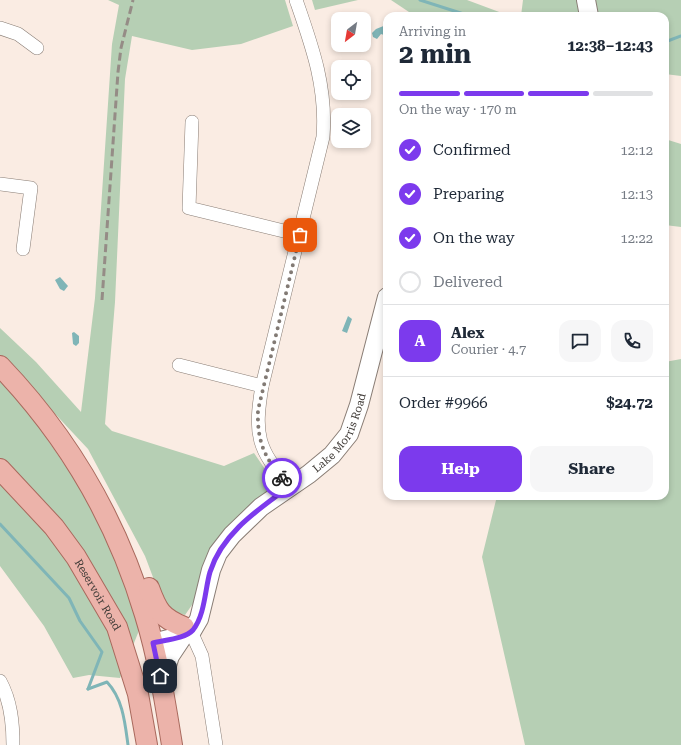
<!DOCTYPE html>
<meta charset="utf-8">
<style>
:root{--surface:#fff;--page:#f6f6f7;--text:#1f2937;--muted:#747a83;--line:#e0e1e3;--accent:#7c3aed}
body{margin:0;font-family:"Roboto Serif",serif;background:var(--page);color:var(--text);height:100vh;display:flex;flex-direction:column;font-size:15px;white-space:nowrap}
*{box-sizing:border-box;margin:0}
p{font-size:13px;color:var(--muted)}
.icon{flex:none;width:22px;height:22px;fill:none;stroke:currentColor;stroke-width:2;stroke-linecap:round;stroke-linejoin:round}
.map{position:relative;flex:1;overflow:hidden}
.panel{position:absolute;left:383px;top:12px;width:286px;height:488px;display:flex;flex-direction:column;background:var(--surface);border-radius:12px;box-shadow:0 2px 6px #0003}
.panel>*{flex:none}
.needle{width:26px;rotate:211deg}
.fabs{position:absolute;left:331px;top:12px;display:grid;gap:8px}
.fabs a{display:grid;place-items:center;width:40px;height:40px;border-radius:8px;background:var(--surface);box-shadow:0 2px 6px #0003;font-size:20px}
.pin{position:absolute;display:grid;place-items:center;width:34px;height:34px;color:#fff;margin:-17px;border-radius:8px;box-shadow:0 2px 6px #0006}
.courier{position:absolute;display:grid;place-items:center;width:40px;height:40px;margin:-20px;border:3px solid #7c3aed;border-radius:50%;background:#fff;color:#222;box-shadow:0 1px 5px #0007}
.headline em{font-style:normal;font-weight:700}
.headline div{display:flex;flex-direction:column-reverse}
.headline{display:flex;align-items:center;justify-content:space-between;height:68px;padding:0 16px}
h1{font-size:26px;font-weight:700;line-height:30px}
.bar{display:grid;grid-template-columns:repeat(4,1fr);gap:6px 4px;align-content:center;height:48px;padding:0 16px}
.bar i{height:5px;border-radius:3px;background:var(--line)}
.bar .on{background:var(--accent)}
.bar p{grid-column:span 4}
.line{display:flex;align-items:center;gap:10px;padding:0 16px;border-top:1px solid var(--line)}
.line div{flex:1}
.round{display:grid;place-items:center;flex:none;width:42px;height:42px;border-radius:12px;background:var(--page)}
ol{padding:0 16px;list-style:none}
li{display:flex;align-items:center;gap:12px;height:44px}
li p{margin-inline-start:auto}
li .icon{padding:4px;border-radius:50%;background:var(--accent);color:#fff;stroke-width:4}
li:last-child{color:var(--muted)}
li i{width:22px;height:22px;border:2px solid var(--line);border-radius:50%}
.action{display:flex;gap:8px;margin-top:auto;padding:8px 16px}
.action a{flex:1;height:46px;border-radius:12px;background:var(--accent);color:#fff;font-size:16px;font-weight:700;line-height:46px;text-align:center}
.action a+a{background:var(--page);color:var(--text)}
.map>svg:first-child{display:block}
.green{fill:#b6cfb4}
.water{fill:#7fb5b7}
.lines{fill:none;stroke-linecap:round;stroke-linejoin:round}
.stream{stroke:#7fb5b7;stroke-width:3}
.street-casing{stroke:#897d75;stroke-width:14}
.secondary-casing{stroke:#897d75;stroke-width:20}
.primary-casing{stroke:#a8695d;stroke-width:22}
.street{stroke:#fff;stroke-width:13}
.secondary{stroke:#fff;stroke-width:18}
.primary{stroke:#ecb3aa;stroke-width:20}
.rail{stroke:#958c86;stroke-width:3;stroke-dasharray:8 4;stroke-linecap:butt}
.done{stroke:#827a74;stroke-width:4;stroke-dasharray:0 7.2}
.route{stroke:#7c3aed;stroke-width:5}
.labels{text-anchor:middle;stroke-width:4;stroke-linejoin:round;paint-order:stroke}
.street-label{font-size:11px;fill:#413c38;stroke:#faece3}
</style>
<div class="map">
<svg width="681" height="745" viewBox="0 0 681 745">
<rect width="100%" height="100%" fill="#faece3"/>
<g class="green">
<path d="M 108,0 L 285,0 L 293,26 L 241,44 L 192,50 L 132,36 L 125,79 L 115,302 L 105,424 L 112,431 L 224,466 L 254,453 L 269,475 L 267,497 L 185,615 L 165,609 L 145,556 L 88,449 L 0,355 L 0,328 L 36,362 L 81,412 L 95,298 L 112,44 L 119,5 Z"/>
<path d="M 312,0 L 358,0 L 315,10 Z"/>
<path d="M 391,0 L 467,0 L 510,16 L 415,16 Z"/>
<path d="M 523,0 L 681,0 L 681,76 L 665,74 L 665,16 L 521,16 Z"/>
<path d="M 665,139 L 681,144 L 681,227 L 665,225 Z"/>
<path d="M 681,359 L 681,745 L 525,745 L 482,557 L 497,496 L 665,496 L 665,362 Z"/>
<path d="M 0,379 L 16,394 L 100,516 L 140,628 L 120,678 L 89,675 L 73,678 L 44,626 L 0,566 Z"/>
</g>
<g class="water">
<path d="M 386,25 L 387,36 L 381,34 L 377,39 L 373,37 L 372,33 L 376,29 Z"/>
<path d="M 60,277 L 68,286 L 64,291 L 60,289 L 55,280 Z"/>
<path d="M 348,316 L 352,319 L 347,333 L 342,331 Z"/>
<path d="M 74,332 L 79,336 L 79,343 L 76,346 L 73,344 L 72,333 Z"/>
</g>
<g class="lines">
<g class="stream">
<path d="M 420,0 L 470,16"/>
<path d="M 665,42 L 681,36"/>
<path d="M 0,524 L 69,598 L 80,621 L 102,652 L 88,689"/>
<path d="M 88,689 L 107,682 C 123,699 125,723 128,745"/>
</g>
<g class="street-casing">
<g id="street">
<path d="M 0,28 L 18,34 L 37,48"/>
<path d="M 192,122 L 189,208 L 300,235"/>
<path d="M 0,184 L 31,188 L 23,249"/>
<path d="M 179,365 L 262,386"/>
<path d="M 290,486 C 257,449 254,435 262,386 L 323,137 C 327,87 312,46 296,0"/>
<path d="M 188,625 L 202,656 L 216,745"/>
<path d="M 0,681 C 11,701 13,723 13,745"/>
</g>
</g>
<g class="secondary-casing">
<g id="secondary">
<path d="M 586,0 L 589,16"/>
<path id="s1" d="M 153,643 L 184,635 L 192,631 L 199,619 L 211,570 L 218,553 L 232,535 L 261,507 L 309,474 L 332,455 L 349,434 L 359,405 L 387,297"/>
<path d="M 162,681 L 170,656 L 184,635"/>
</g>
</g>
<g class="primary-casing">
<g id="primary">
<path d="M 0,366 C 67,436 117,521 145,615 C 158,657 165,701 172,745"/>
<path id="s2" d="M 0,469 L 54,527 L 76,557 L 117,627 L 138,694 L 147,745"/>
<path d="M 149,588 C 157,610 161,618 184,627"/>
</g>
</g>
<use href="#street" class="street"/>
<use href="#secondary" class="secondary"/>
<use href="#primary" class="primary"/>
<path class="rail" d="M 102,300 L 118,72 L 121,48 L 133,0"/>
</g>
<g class="lines">
<path class="done" d="M 282,478 C 263,456 257,439 258,410 L 300,235"/>
<path class="route" d="M 160,676 L 153,643 C 164,640 185,639 193,630 C 205,615 205,589 210,572 C 222,533 259,509 290,486 L 282,478"/>
</g>
<g class="labels">
<g class="street-label">
<text dy="4" stroke="none"><textPath href="#s1" startOffset="298">Lake Morris Road</textPath></text>
<text dy="4" stroke="none"><textPath href="#s2" startOffset="160">Reservoir Road</textPath></text>
</g>
</g>
</svg>
<div class="fabs">
<a><svg class="needle" viewBox="-14 -14 28 28"><path d="M0-13l5 13h-10z" fill="#e53935"/><path d="M0 13l5-13h-10z" fill="#747a83"/></svg></a>
<a><svg class="icon" aria-label="locate" viewBox="0 0 24 24"><circle cx="12" cy="12" r="6"/><path d="M12 2v4M12 18v4M2 12h4M18 12h4"/></svg></a>
<a><svg class="icon" aria-label="layers" viewBox="0 0 24 24"><path d="M12 4l9 5-9 5-9-5zM3 14l9 5 9-5"/></svg></a>
</div>
<div class="pin" style="left:300px;top:235px;background:#ea580c"><svg class="icon" aria-label="bag" viewBox="0 0 24 24"><path d="M5 8h14l-1 12H6zM9 8a3 3 0 0 1 6 0"/></svg></div>
<div class="pin" style="left:160px;top:676px;background:#1f2937"><svg class="icon" aria-label="home" viewBox="0 0 24 24"><path d="M3 11l9-7 9 7M6 9v11h12V9"/></svg></div>
<div class="courier" style="left:282px;top:478px"><svg class="icon" aria-label="bike" viewBox="0 0 24 24"><circle cx="6" cy="16" r="4"/><circle cx="18" cy="16" r="4"/><path d="M6 16l4-8h5l3 8M10 8l3 8H6M13 5h3"/></svg></div>
<section class="panel">
<div class="headline"><div><h1>2 min</h1><p>Arriving in</p></div><em>12:38–12:43</em></div>
<div class="bar"><i class="on"></i><i class="on"></i><i class="on"></i><i></i><p>On the way · 170 m</p></div>
<ol>
<li><svg class="icon" aria-label="check" viewBox="0 0 24 24"><path d="M5 12l5 5 9-10"/></svg>Confirmed<p>12:12</p></li>
<li><svg class="icon" aria-label="check" viewBox="0 0 24 24"><path d="M5 12l5 5 9-10"/></svg>Preparing<p>12:13</p></li>
<li><svg class="icon" aria-label="check" viewBox="0 0 24 24"><path d="M5 12l5 5 9-10"/></svg>On the way<p>12:22</p></li>
<li><i></i>Delivered</li>
</ol>
<div class="line" style="height:72px"><b class="round" style="background:var(--accent);color:#fff">A</b><div><b>Alex</b><p>Courier · 4.7</p></div><a class="round"><svg class="icon" aria-label="chat" viewBox="0 0 24 24"><path d="M4 5h16v11H9l-5 4z"/></svg></a><a class="round"><svg class="icon" aria-label="phone" viewBox="0 0 24 24"><path d="M5 4h4l2 5-3 2q2 4 5 5l2-3 5 2v4C11 20 4 13 5 4z"/></svg></a></div>
<div class="line" style="height:52px"><div>Order #9966</div><b>$24.72</b></div>
<div class="action"><a>Help</a><a>Share</a></div>
</section>
</div>
